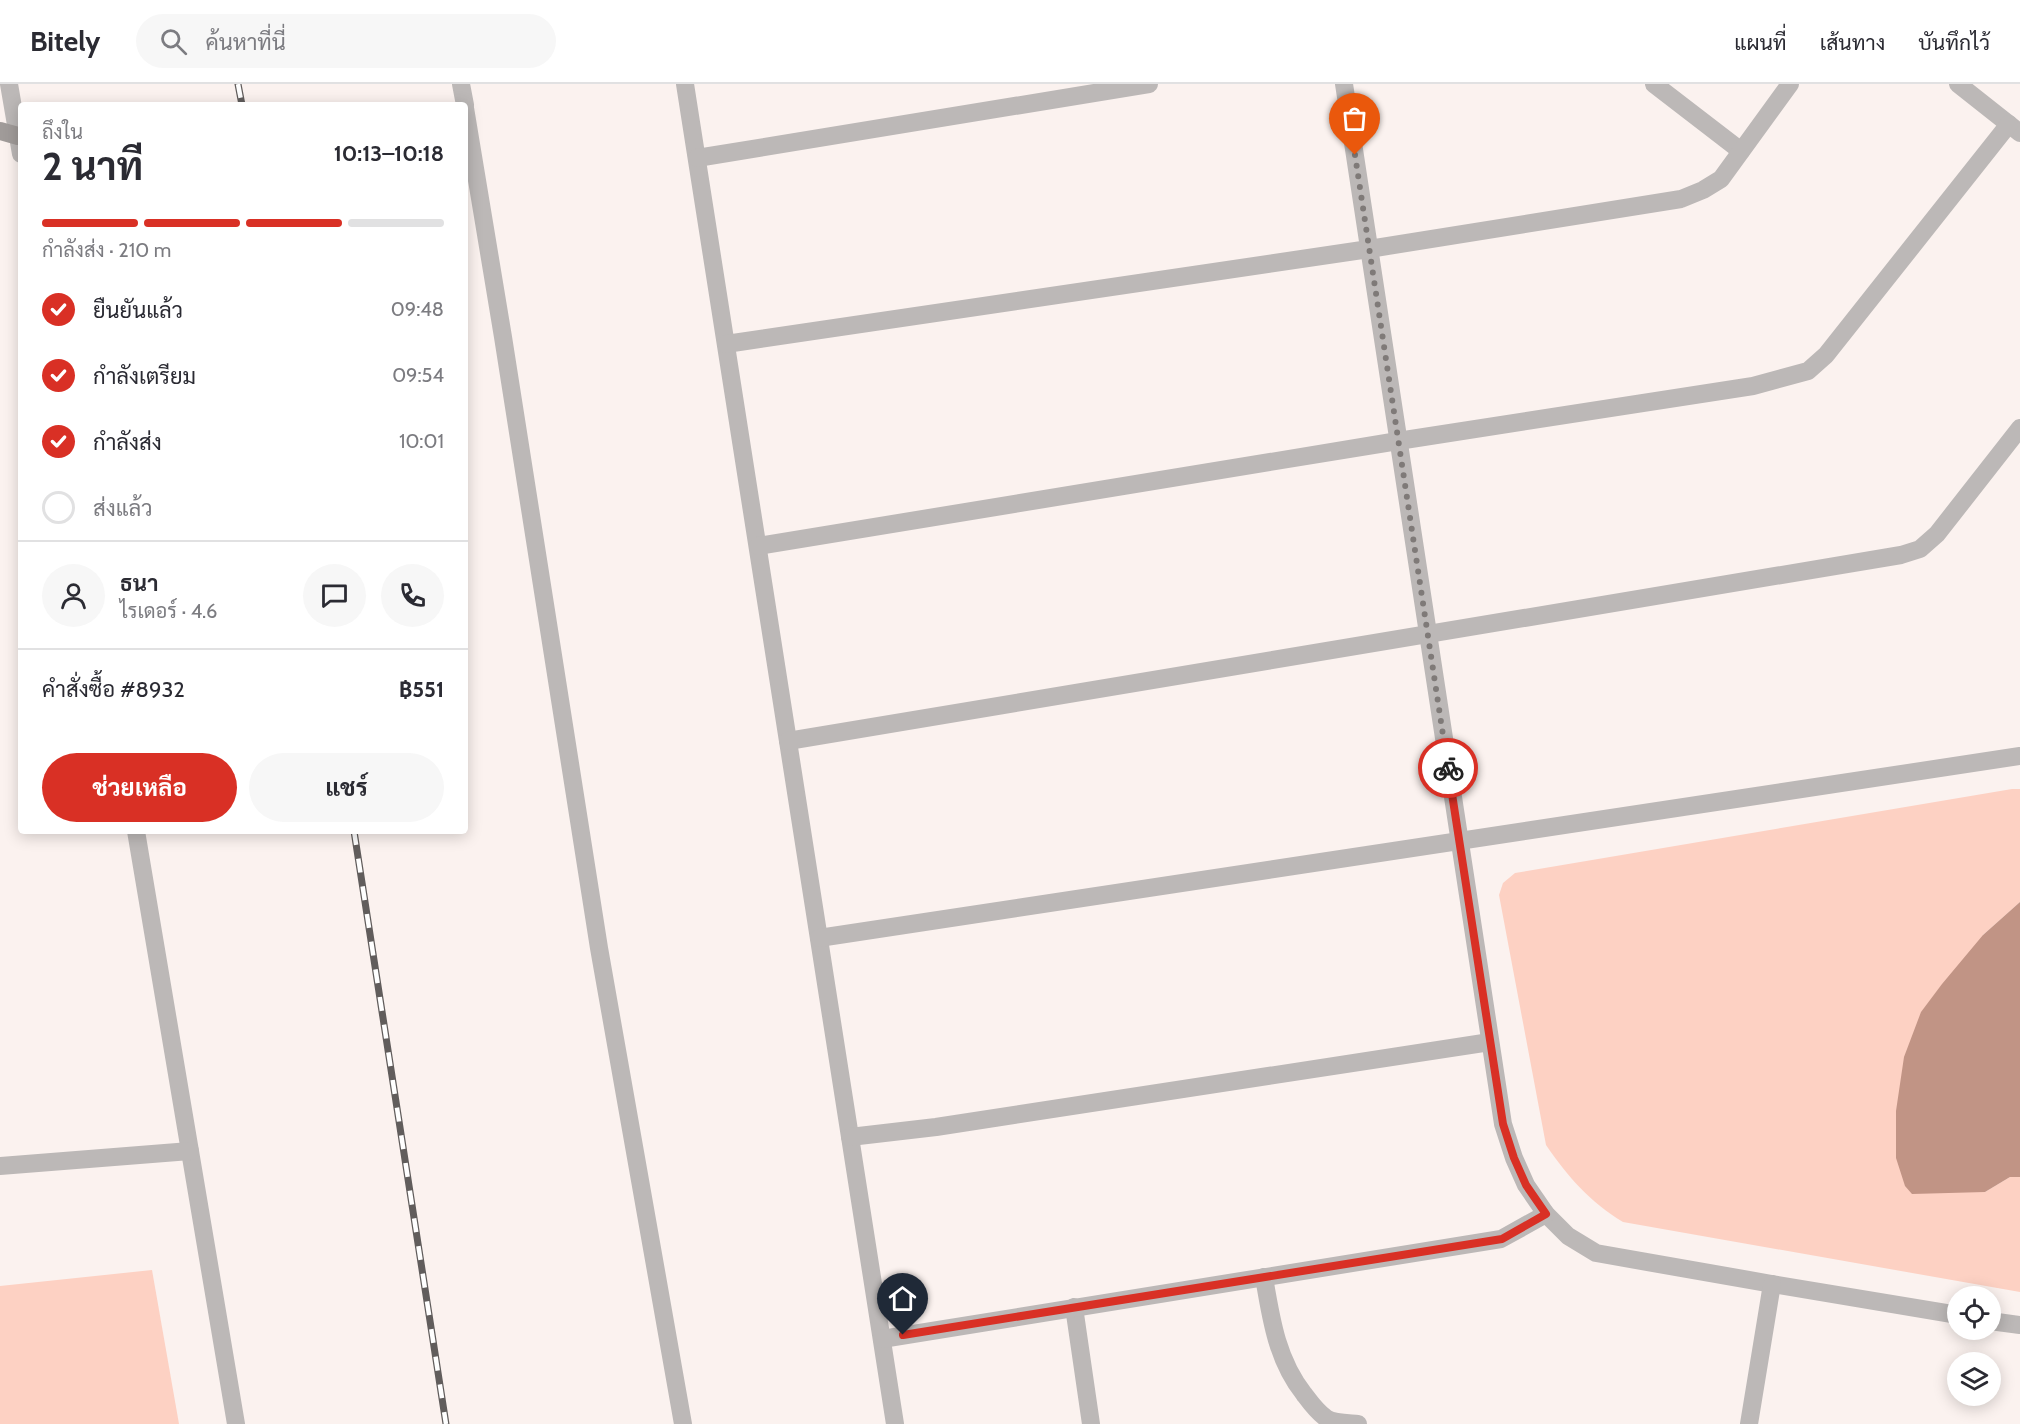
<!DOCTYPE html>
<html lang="th">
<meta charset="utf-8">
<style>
:root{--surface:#fff;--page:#f7f7f7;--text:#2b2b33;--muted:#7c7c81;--line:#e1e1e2;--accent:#d93025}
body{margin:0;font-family:Cabin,Sarabun,sans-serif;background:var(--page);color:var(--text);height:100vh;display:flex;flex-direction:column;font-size:22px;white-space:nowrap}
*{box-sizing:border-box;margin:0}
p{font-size:20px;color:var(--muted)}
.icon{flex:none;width:33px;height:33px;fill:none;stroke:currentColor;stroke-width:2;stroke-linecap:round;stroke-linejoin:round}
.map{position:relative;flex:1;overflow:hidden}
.drawer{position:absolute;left:18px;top:18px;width:450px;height:732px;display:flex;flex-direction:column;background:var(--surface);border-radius:6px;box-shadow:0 3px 15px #0003}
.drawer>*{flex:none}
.tools{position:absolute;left:1947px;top:1202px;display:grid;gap:12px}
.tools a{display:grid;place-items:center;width:54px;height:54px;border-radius:50%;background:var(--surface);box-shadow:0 3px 15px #0003;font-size:30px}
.pin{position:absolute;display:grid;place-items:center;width:51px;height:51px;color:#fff;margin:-62px -26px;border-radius:50% 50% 50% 0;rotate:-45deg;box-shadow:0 0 6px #0007}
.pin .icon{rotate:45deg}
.courier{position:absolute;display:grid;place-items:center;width:60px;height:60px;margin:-30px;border:4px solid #d93025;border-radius:50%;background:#fff;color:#222;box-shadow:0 2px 8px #0007}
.overview em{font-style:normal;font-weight:700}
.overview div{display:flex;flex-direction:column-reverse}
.overview{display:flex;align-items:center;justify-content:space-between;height:102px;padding:0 24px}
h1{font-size:39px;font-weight:700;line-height:45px}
.bar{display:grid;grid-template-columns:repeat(4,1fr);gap:9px 6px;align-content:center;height:72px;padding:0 24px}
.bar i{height:8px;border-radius:4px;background:var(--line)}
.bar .active{background:var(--accent)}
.bar p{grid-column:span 4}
.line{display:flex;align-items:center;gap:15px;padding:0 24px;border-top:2px solid var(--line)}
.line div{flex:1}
.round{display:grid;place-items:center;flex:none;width:63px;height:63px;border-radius:32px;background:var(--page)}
ol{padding:0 24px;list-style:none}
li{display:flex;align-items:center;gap:18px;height:66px}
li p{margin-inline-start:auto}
li .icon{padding:6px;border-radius:50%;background:var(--accent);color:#fff;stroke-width:4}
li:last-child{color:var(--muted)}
li i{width:33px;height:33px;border:3px solid var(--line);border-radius:50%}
.button{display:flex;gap:12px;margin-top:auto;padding:12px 24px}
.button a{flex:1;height:69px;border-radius:36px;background:var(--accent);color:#fff;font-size:24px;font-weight:700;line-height:69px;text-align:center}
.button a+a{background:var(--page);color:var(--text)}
header{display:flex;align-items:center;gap:36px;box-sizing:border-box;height:84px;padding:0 30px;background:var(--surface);border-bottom:2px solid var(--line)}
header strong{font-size:28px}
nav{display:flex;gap:33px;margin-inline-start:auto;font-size:21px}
.search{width:420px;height:54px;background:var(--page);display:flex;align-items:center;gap:15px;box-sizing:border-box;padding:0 21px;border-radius:33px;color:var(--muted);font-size:22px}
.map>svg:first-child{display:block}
.green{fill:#fdd1c3}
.water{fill:#c19485}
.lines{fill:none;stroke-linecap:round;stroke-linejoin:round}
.street{stroke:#bcb8b7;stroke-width:18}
.secondary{stroke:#a09b99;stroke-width:18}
.rail-casing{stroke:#615d5c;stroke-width:7}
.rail{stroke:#fff;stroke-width:4.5;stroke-dasharray:14;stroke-linecap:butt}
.done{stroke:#7f7a78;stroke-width:6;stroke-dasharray:0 10.8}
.route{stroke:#d93025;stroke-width:8}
</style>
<header>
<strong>Bitely</strong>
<div class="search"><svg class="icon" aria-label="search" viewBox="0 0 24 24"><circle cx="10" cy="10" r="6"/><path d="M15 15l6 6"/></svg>ค้นหาที่นี่</div>
<nav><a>แผนที่</a><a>เส้นทาง</a><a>บันทึกไว้</a></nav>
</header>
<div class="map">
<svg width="2020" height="1340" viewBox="0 0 2020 1340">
<rect width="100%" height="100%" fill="#fbf2ef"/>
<g class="green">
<path d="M 2012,705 L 2020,705 L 2020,818 L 1983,851 L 1985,1108 L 2010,1093 L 2020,1093 L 2020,1208 L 1623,1138 C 1590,1118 1568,1093 1546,1061 L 1499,811 L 1503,799 L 1515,789 Z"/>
<path d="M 152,1186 L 179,1340 L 0,1340 L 0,1202 Z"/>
</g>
<path class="water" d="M 2020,818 L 2020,1093 L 2010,1093 L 1985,1108 L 1912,1110 L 1905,1102 L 1896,1074 L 1896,1027 L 1904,973 L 1921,928 L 1942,900 L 1983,851 Z"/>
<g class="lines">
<g class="street">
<path d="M 9,0 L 21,70"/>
<path d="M 461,0 L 465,21"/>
<path d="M 685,0 L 895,1340"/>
<path d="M 1344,0 L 1503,1040 L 1514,1074 L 1526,1101 L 1546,1130 L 1568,1152 L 1596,1169 L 1772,1200 L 1958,1231"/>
<path d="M 1654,0 L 1741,67"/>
<path d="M 1958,0 L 2020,49"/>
<path d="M 465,24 L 503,253 L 599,864 L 683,1340"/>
<path d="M 697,74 L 1149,0"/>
<path d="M 726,260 L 1369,165 L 1681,115 L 1703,106 L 1721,95 L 1790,0"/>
<path d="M 758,462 L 1398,357 L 1753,302 L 1808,287 L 1826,271 L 2009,40"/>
<path d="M 788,657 L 1901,471 L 1920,465 L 1937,450 L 2020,344"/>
<path d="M 136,747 L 236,1340"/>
<path d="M 819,854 L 2020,672"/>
<path d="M 850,1053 L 936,1043 L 1490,958"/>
<path d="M 0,1082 L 190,1067"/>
<path d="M 1264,1193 C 1271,1235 1277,1276 1304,1310 C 1310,1318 1317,1328 1326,1334 C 1333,1339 1348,1339 1358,1340"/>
<path d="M 1074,1223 L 1091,1340"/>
<path d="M 1990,1237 L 2020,1241"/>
<path d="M 882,1255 L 1501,1155 L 1546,1130"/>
<path d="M 1749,1340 L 1772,1200"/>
</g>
<path class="secondary" d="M 0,47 L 18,52"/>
<g class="rail-casing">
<g id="rail">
<path d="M 238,0 L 242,21"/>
<path d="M 354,747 L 446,1340"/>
</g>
</g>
<use href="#rail" class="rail"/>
</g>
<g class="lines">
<path class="done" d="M 1355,71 L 1448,684"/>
<path class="route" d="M 903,1251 L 1502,1155 L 1546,1130 L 1526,1101 L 1514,1074 L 1503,1040 L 1448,684"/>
</g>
</svg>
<div class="tools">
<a><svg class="icon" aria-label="locate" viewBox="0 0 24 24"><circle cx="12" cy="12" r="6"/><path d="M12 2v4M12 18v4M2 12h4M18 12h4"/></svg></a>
<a><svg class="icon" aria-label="layers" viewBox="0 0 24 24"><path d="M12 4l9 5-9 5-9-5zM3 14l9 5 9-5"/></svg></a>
</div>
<div class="pin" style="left:1355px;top:71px;background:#ea580c"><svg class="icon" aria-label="bag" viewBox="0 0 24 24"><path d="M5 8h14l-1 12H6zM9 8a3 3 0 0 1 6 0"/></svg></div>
<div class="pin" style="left:903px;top:1251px;background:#1f2937"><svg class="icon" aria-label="home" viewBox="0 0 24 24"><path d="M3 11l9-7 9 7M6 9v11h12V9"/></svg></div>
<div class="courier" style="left:1448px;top:684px"><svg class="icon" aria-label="bike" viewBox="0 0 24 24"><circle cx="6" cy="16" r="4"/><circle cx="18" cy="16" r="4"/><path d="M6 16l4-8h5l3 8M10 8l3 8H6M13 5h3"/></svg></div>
<section class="drawer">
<div class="overview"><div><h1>2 นาที</h1><p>ถึงใน</p></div><em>10:13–10:18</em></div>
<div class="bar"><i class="active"></i><i class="active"></i><i class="active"></i><i></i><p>กำลังส่ง · 210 m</p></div>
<ol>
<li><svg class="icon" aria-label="check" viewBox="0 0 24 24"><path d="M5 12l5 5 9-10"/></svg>ยืนยันแล้ว<p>09:48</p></li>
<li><svg class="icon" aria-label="check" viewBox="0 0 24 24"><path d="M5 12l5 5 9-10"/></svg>กำลังเตรียม<p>09:54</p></li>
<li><svg class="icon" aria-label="check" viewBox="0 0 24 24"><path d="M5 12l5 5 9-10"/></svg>กำลังส่ง<p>10:01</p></li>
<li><i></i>ส่งแล้ว</li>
</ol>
<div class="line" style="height:108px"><a class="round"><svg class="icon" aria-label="person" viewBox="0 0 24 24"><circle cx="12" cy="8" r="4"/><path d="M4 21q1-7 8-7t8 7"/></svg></a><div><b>ธนา</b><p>ไรเดอร์ · 4.6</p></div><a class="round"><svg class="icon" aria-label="chat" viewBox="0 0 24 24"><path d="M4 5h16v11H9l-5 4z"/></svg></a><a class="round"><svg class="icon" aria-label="phone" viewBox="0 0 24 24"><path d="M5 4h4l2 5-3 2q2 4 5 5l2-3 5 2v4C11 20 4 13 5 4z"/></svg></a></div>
<div class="line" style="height:78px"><div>คำสั่งซื้อ #8932</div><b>฿551</b></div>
<div class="button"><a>ช่วยเหลือ</a><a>แชร์</a></div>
</section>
</div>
